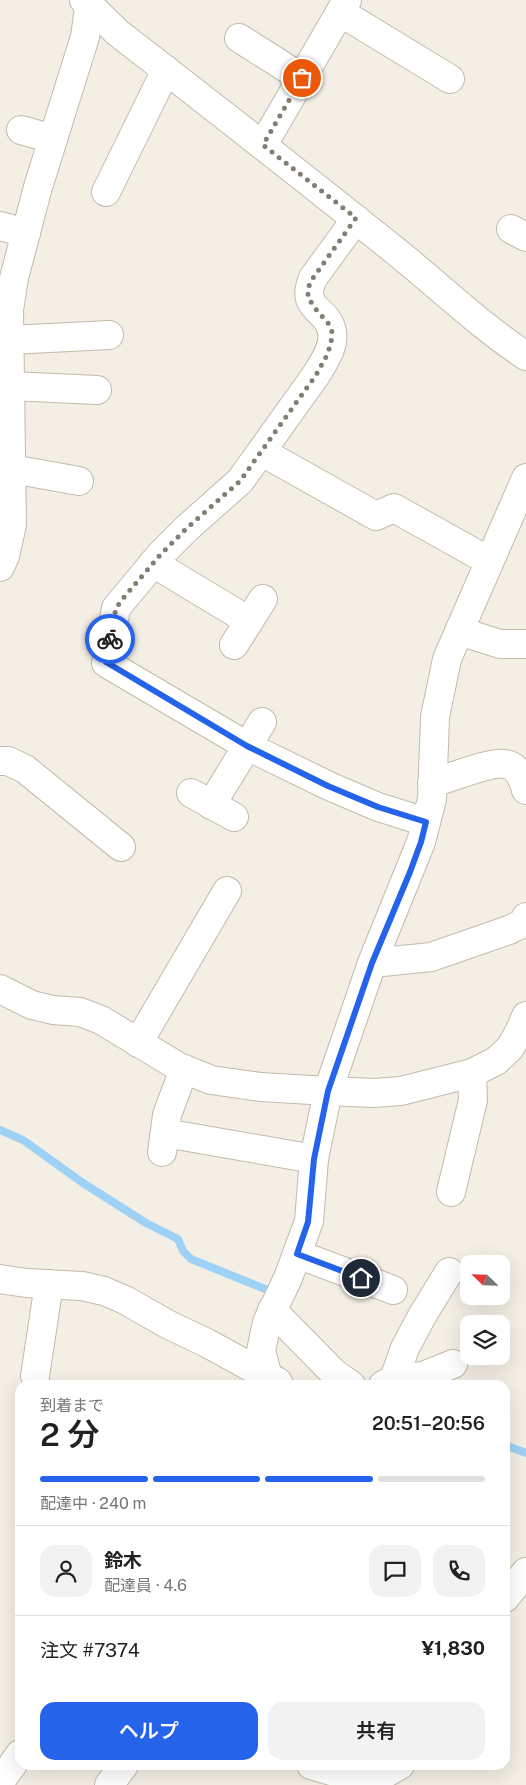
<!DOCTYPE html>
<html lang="ja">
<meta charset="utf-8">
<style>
:root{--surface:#fff;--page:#f2f2f2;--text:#222;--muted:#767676;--line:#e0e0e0;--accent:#2563eb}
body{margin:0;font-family:"Public Sans","Noto Sans JP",sans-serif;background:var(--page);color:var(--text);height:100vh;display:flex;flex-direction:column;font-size:19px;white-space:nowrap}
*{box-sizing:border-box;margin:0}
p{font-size:16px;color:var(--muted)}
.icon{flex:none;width:28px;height:28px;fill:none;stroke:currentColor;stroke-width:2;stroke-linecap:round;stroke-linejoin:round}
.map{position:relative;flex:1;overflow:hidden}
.details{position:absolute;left:15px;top:1380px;width:495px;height:390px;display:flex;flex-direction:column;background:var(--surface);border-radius:15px;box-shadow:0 5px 20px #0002}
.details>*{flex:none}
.needle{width:32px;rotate:293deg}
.controls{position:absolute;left:460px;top:1255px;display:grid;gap:10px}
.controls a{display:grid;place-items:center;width:50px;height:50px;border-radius:10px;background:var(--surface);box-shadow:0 5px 20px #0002;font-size:25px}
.pin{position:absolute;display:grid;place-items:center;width:42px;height:42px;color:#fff;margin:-21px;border:2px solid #fff;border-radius:50%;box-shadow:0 1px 5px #0007}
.courier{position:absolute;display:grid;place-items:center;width:50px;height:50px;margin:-25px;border:4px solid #2563eb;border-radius:50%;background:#fff;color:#222;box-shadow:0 1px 6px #0007}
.summary em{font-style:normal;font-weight:600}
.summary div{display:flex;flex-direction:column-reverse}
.summary{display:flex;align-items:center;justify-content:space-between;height:85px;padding:0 25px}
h1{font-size:32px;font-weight:600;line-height:38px}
.bar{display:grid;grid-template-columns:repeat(4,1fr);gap:8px 5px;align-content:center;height:60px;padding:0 25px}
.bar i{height:6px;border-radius:4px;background:var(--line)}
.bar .selected{background:var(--accent)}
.bar p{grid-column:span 4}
.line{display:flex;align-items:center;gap:12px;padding:0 25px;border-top:1px solid var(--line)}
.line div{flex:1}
.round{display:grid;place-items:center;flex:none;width:52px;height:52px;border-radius:15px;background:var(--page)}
.action{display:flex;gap:10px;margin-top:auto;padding:10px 25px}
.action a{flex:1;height:58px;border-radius:15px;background:var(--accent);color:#fff;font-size:20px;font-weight:600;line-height:58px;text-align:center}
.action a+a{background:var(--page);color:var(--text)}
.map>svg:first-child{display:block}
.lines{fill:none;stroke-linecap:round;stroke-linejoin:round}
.stream{stroke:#9dd1f5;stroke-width:8}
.street-casing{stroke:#c3baaa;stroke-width:30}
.street{stroke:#fff;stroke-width:28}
.done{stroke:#847d72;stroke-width:5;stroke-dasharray:0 9}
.route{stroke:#2563eb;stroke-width:6}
</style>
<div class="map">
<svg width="526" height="1785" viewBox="0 0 526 1785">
<rect width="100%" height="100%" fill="#f4efe5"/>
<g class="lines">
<g class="stream">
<path d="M 0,1130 L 23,1140 L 83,1183 L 146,1223 L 178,1239 L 183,1251 L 191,1259 L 270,1291"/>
<path d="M 505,1445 L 526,1453"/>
</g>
<g class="street-casing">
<g id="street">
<path d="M 84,0 L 118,33 C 210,104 302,176 393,249 C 437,284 479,325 526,356"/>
<path d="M 340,12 L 450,79"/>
<path d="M 239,38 L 302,78"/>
<path d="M 21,130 L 53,139"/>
<path d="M 263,145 L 347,0"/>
<path d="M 106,192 L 166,70"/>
<path d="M 356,219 L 313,278 C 299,311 328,307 332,332 C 335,347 323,363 316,375 L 240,481 L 187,528 L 161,554 L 116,608 L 106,663 L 247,746 L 329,786 L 378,807 L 426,822"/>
<path d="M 0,226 L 26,233"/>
<path d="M 511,229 L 526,237"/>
<path d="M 10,340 L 109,335"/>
<path d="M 11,386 L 97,390"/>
<path d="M 262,452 L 376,516 L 394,508 L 489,561"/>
<path d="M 12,469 L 79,481"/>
<path d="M 153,563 L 249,621"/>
<path d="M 0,567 L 5,556 L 12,525 L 9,310 L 14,278 L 38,187 L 85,37 L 90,0"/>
<path d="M 459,631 L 500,644 L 526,644"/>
<path d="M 234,645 L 263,599"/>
<path d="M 0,761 L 8,761 L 25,769 L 121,847"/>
<path d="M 432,783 C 448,779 491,761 505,764 C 518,766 523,779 526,790"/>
<path d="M 191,793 L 234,817"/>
<path d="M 211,805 L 262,722"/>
<path d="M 372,963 L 431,957 L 509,930 L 525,922 L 526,917"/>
<path d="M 0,989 L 32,1005 L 53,1010 L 80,1012 L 101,1020 L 179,1067 L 211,1080 L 261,1087 L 328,1091 L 374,1093 L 401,1091 L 472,1073 L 496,1061 L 510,1048 L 519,1032 L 526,1016"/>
<path d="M 138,1043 L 227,891"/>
<path d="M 165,1133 L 314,1159"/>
<path d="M 162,1152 L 167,1115 L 184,1069"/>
<path d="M 451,1192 L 473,1100 L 472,1073"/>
<path d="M 297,1254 L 393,1290"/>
<path d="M 0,1279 L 26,1283 L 82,1286 L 104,1291 L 125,1300 L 169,1325 L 207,1343 L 278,1382"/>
<path d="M 272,1310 L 334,1373 L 351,1385"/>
<path d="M 35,1376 L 49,1284"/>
<path d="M 394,1379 L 423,1376 L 453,1364"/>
<path d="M 264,1385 L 268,1377 L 261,1351 L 267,1322 L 288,1278 L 309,1221 L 314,1159 L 328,1091 L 372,963 L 421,842 L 432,799 L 435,717 L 447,659 L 526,478"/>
<path d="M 383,1385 L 394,1379 L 405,1348 L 422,1316 L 449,1272"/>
<path d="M 505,1598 L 526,1572"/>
<path d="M 311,1765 L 345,1775 L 388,1772 L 400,1765"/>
<path d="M 0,1782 L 20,1754"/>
<path d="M 109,1785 L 124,1765"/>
</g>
</g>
<use href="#street" class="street"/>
</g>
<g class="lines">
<path class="done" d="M 110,639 L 116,608 L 125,596 L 161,554 L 187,528 L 240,481 L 316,375 L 326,357 L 331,344 L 332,332 L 328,323 L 314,307 L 308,297 L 308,288 L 313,278 L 356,218 L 263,145 L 302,78"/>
<path class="route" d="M 110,639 L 106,662 L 247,746 L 328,786 L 378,807 L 426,822 L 421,842 L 410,872 L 372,963 L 328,1091 L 314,1159 L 308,1222 L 297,1254 L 361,1278"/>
</g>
</svg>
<div class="controls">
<a><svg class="needle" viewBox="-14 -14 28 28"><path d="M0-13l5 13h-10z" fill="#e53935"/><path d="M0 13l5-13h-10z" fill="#767676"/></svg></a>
<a><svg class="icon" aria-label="layers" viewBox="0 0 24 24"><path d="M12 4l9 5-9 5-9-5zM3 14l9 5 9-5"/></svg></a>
</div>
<div class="pin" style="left:302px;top:78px;background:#ea580c"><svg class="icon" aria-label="bag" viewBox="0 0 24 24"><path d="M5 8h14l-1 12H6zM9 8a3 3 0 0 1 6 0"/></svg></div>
<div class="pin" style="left:361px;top:1278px;background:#1f2937"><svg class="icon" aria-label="home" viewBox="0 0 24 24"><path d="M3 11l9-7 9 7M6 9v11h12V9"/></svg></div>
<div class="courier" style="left:110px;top:639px"><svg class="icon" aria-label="bike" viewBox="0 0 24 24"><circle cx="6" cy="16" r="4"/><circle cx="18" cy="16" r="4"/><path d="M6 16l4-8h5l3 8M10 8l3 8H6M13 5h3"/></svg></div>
<section class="details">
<div class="summary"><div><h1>2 分</h1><p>到着まで</p></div><em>20:51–20:56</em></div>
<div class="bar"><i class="selected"></i><i class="selected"></i><i class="selected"></i><i></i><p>配達中 · 240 m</p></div>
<div class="line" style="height:90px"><a class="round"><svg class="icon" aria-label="person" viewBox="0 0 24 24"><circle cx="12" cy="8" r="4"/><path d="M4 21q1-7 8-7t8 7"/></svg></a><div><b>鈴木</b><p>配達員 · 4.6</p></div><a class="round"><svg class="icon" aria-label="chat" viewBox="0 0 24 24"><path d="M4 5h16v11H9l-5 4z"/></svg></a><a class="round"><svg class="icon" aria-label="phone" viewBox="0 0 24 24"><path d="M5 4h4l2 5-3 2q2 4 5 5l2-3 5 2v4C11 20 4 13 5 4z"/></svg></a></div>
<div class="line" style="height:65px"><div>注文 #7374</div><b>¥1,830</b></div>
<div class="action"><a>ヘルプ</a><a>共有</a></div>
</section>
</div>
